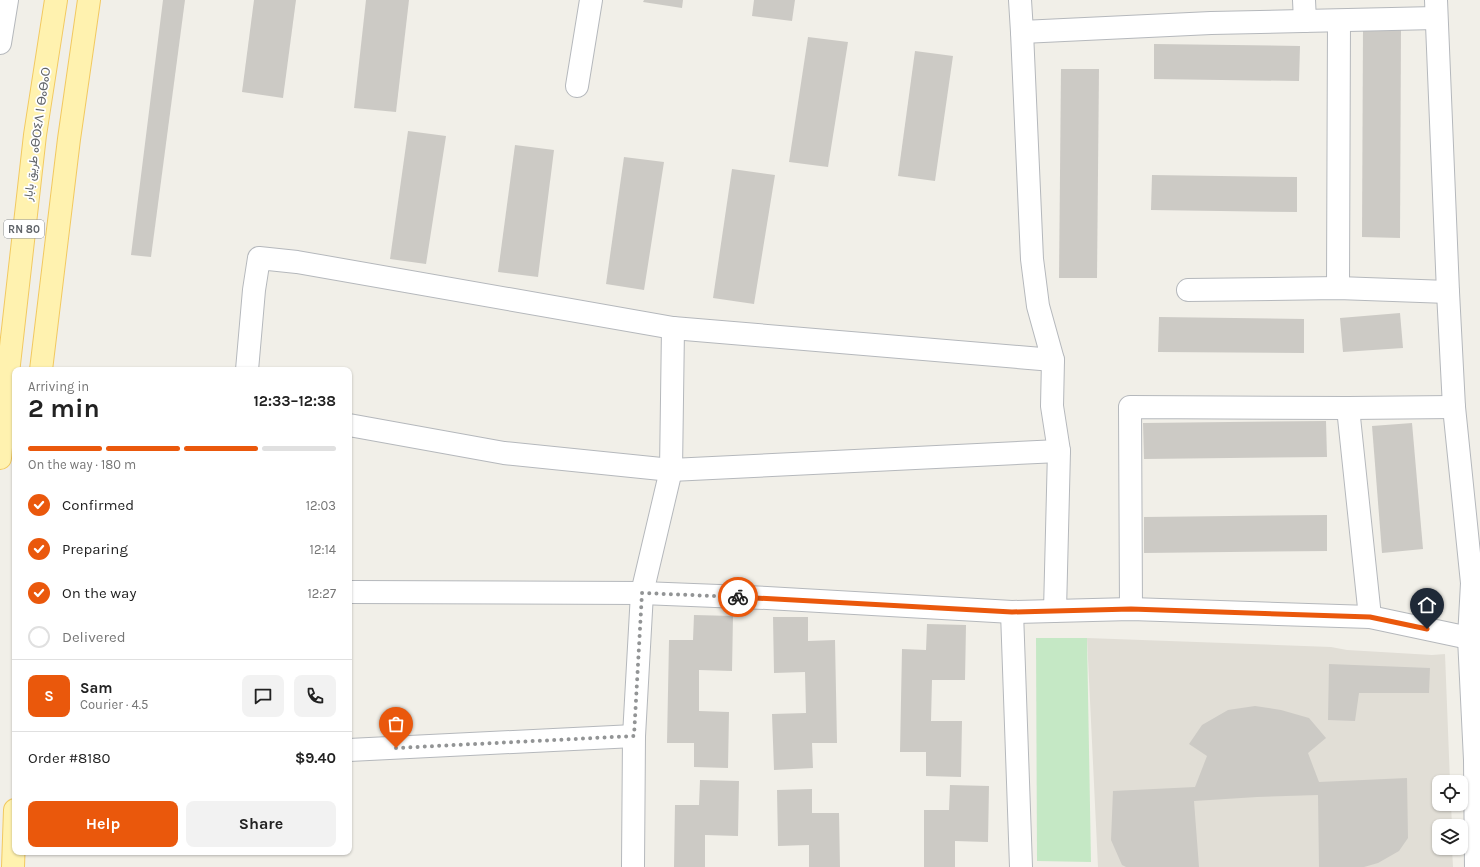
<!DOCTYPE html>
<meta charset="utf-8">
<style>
:root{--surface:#fff;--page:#f2f2f2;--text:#222;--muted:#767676;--line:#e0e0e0;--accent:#ea580c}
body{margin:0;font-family:Karla,Vazirmatn,"Noto Sans Tifinagh",sans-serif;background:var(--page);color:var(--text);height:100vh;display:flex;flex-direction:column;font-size:15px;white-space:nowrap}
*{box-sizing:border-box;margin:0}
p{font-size:13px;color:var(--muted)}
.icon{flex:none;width:22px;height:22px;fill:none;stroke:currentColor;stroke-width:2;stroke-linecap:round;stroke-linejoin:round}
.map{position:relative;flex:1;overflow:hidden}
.side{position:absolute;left:12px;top:367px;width:340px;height:488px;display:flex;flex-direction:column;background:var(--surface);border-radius:8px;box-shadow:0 1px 3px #0004}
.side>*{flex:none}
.controls{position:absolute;left:1432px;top:775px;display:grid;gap:8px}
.controls a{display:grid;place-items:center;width:36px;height:36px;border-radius:8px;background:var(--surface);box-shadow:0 1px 3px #0004;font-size:20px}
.pin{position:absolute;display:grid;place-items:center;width:34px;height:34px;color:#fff;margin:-41px -17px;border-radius:50% 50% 50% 0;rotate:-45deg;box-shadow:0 0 4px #0007}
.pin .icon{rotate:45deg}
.courier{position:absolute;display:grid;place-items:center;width:40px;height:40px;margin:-20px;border:3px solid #ea580c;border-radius:50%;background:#fff;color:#222;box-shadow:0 1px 5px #0007}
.summary em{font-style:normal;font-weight:700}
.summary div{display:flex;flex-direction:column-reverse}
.summary{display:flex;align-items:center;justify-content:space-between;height:68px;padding:0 16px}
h1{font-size:26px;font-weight:700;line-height:30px}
.bar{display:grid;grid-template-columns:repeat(4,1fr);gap:6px 4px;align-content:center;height:48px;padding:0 16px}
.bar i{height:5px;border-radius:3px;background:var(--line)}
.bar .selected{background:var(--accent)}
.bar p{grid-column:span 4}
.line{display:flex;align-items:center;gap:10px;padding:0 16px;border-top:1px solid var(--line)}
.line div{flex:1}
.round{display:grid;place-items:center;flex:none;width:42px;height:42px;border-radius:8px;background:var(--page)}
ol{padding:0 16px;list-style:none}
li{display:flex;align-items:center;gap:12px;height:44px}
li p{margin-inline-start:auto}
li .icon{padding:4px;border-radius:50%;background:var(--accent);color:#fff;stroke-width:4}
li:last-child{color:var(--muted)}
li i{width:22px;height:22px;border:2px solid var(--line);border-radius:50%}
.primary-button{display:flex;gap:8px;margin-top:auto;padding:8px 16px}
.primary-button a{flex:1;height:46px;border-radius:8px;background:var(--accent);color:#fff;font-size:16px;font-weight:700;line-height:46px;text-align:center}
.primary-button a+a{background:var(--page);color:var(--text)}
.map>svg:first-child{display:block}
.education{fill:#e1ded6}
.green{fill:#c5e8c5}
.building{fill:#cccac5}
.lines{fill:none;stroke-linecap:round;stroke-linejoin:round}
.minor-casing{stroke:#b5b8bc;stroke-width:24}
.major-casing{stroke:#f2c960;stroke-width:24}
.minor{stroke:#fff;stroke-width:22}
.major{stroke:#fff2af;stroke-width:22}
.done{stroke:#929495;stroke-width:4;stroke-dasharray:0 7.2}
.route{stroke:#ea580c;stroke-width:5}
.labels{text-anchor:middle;stroke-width:3.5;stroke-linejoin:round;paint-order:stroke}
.shield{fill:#fff;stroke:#8f9295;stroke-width:1}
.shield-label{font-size:11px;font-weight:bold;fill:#5f6368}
.street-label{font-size:12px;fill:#5f6368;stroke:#fff}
</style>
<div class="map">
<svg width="1480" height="867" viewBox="0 0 1480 867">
<rect width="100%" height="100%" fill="#f1efe8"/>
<path class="education" d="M 1087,638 L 1331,647 L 1347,650 L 1432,655 L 1445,654 L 1450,782 L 1439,782 L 1439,804 L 1451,804 L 1452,826 L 1439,826 L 1439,848 L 1452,848 L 1453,867 L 1098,867 Z"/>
<path class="green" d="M 1036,638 L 1087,638 L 1091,862 L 1037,861 Z"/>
<g class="building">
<path d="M 163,0 L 185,0 L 151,257 L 131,255 Z"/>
<path d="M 254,0 L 296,0 L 283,98 L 242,92 Z"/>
<path d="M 366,0 L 409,0 L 396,112 L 354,108 Z"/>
<path d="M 644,0 L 683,0 L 682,8 L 643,2 Z"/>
<path d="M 754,0 L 795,0 L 792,21 L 752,16 Z"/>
<path d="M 1363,28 L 1401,29 L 1400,238 L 1362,237 Z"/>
<path d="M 808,37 L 848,42 L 828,167 L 789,162 Z"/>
<path d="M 1154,44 L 1300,46 L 1299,81 L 1154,79 Z"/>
<path d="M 915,51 L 953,56 L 935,181 L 898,176 Z"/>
<path d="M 1061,69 L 1099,69 L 1097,278 L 1059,278 Z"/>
<path d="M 408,131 L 446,136 L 426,264 L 390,259 Z"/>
<path d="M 515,145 L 554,150 L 538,277 L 498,272 Z"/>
<path d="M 624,157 L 664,162 L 644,290 L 606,284 Z"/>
<path d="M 732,169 L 775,175 L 754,304 L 713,298 Z"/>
<path d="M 1152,175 L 1297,177 L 1297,212 L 1151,210 Z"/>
<path d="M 1400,313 L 1403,348 L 1343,352 L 1340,318 Z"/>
<path d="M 1159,317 L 1304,319 L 1304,353 L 1158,352 Z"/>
<path d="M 1326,421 L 1327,457 L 1144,459 L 1143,423 Z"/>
<path d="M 1412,423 L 1423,549 L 1382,553 L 1372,426 Z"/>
<path d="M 1327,515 L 1327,551 L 1144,553 L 1144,517 Z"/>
<path d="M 694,615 L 733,616 L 732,671 L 699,670 L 699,711 L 729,712 L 728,768 L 694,767 L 694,743 L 667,743 L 669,640 L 693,640 Z"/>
<path d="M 773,617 L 808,617 L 808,641 L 835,640 L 837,743 L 812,743 L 813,768 L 774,770 L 772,714 L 806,713 L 805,672 L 774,673 Z"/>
<path d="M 927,624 L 966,625 L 965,680 L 932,680 L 931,721 L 962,721 L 961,777 L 926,776 L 926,752 L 900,752 L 902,649 L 926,650 Z"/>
<path d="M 1329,664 L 1430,668 L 1429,693 L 1359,693 L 1355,721 L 1328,720 Z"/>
<path d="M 1255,706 L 1281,710 L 1309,718 L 1326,738 L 1308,753 L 1319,782 L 1407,778 L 1408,838 L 1399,851 L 1378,863 L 1364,867 L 1319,867 L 1318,795 L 1257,797 L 1194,801 L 1199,867 L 1126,867 L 1122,865 L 1111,840 L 1113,791 L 1195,787 L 1207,756 L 1189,744 L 1202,725 L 1228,710 Z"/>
<path d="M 700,780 L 739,781 L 738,836 L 705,835 L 705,867 L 674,867 L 675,805 L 699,805 Z"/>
<path d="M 950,785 L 989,786 L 988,842 L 955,841 L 955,867 L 924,867 L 924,810 L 949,810 Z"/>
<path d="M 812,789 L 812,813 L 839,813 L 840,867 L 809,867 L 809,845 L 778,846 L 777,790 Z"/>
</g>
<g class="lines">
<g class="minor-casing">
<g id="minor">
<path d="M 1020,0 L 1022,32 L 1211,23 L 1436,18"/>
<path d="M 1304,0 L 1305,21"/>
<path d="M 1436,0 L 1448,292 L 1454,407 L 1472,583 L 1469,638 L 1475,760 L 1476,867"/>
<path d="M 0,43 L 7,0"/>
<path d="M 577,86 L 591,0"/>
<path d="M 1338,288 L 1339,21"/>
<path d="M 1188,290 L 1338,288 L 1448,292"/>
<path d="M 1053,360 L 1052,406 L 1059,451 L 1055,611"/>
<path d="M 247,370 L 254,290 L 259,258 L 297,262 L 673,328 L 1053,360 L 1038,306 L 1032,259 L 1022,32"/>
<path d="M 1348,408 L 1370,617"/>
<path d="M 349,425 L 504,453 L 671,470 L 1059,451"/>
<path d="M 349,592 L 642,593 L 767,598 L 1012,612 L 1131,609 L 1370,617 L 1469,638"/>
<path d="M 1131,609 L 1130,407 L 1348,408 L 1454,407"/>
<path d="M 1012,612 L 1021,867"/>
<path d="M 349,750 L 634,736"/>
<path d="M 633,867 L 634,736 L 642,593 L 671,470 L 673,328"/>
</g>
</g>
<g class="major-casing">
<g id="major">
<path d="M 41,370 L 69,139 L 89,0"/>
<path d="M 0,458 L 7,382 L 35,135 L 56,0"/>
<path d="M 13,867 L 15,810"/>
</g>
</g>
<use href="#minor" class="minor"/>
<use href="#major" class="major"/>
</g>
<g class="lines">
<path class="done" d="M 396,748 L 634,736 L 642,593 L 738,597"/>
<path class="route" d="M 738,597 L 1012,612 L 1131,609 L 1370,617 L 1427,629"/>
</g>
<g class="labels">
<rect class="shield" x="4" y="220" width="40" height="18" rx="3"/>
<g class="shield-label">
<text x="24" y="233">RN 80</text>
</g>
<g class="street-label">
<text transform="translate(37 134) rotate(-82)" y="4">طريق بابار ⴰⴱⵔⵉⴷ ⵏ ⴱⴰⴱⴰⵔ</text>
</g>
</g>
</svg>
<div class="controls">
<a><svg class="icon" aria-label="locate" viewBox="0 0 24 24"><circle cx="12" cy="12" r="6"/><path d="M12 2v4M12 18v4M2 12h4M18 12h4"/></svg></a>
<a><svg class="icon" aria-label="layers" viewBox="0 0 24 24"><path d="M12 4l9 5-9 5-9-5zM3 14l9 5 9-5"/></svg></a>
</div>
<div class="pin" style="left:396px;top:748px;background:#ea580c"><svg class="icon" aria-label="bag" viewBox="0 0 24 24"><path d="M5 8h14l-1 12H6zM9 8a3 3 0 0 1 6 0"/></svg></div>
<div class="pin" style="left:1427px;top:629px;background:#1f2937"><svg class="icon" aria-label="home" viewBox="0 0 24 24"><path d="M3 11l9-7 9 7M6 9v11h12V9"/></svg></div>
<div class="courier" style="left:738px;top:597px"><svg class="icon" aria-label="bike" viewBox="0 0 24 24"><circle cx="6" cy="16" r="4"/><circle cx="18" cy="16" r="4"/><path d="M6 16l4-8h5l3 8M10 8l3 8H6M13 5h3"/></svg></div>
<section class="side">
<div class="summary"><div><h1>2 min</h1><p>Arriving in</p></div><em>12:33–12:38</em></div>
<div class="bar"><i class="selected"></i><i class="selected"></i><i class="selected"></i><i></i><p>On the way · 180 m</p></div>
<ol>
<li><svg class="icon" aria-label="check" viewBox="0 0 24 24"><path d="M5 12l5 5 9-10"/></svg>Confirmed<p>12:03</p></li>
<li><svg class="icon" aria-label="check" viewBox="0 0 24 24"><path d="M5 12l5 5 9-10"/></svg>Preparing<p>12:14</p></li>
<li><svg class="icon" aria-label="check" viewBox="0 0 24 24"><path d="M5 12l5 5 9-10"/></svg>On the way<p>12:27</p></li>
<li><i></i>Delivered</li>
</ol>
<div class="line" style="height:72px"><b class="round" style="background:var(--accent);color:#fff">S</b><div><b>Sam</b><p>Courier · 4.5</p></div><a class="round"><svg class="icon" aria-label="chat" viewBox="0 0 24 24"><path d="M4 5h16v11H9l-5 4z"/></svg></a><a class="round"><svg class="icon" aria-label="phone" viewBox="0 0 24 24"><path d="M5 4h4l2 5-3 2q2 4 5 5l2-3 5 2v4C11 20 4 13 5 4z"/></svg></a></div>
<div class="line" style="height:52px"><div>Order #8180</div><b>$9.40</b></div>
<div class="primary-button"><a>Help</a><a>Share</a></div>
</section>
</div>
